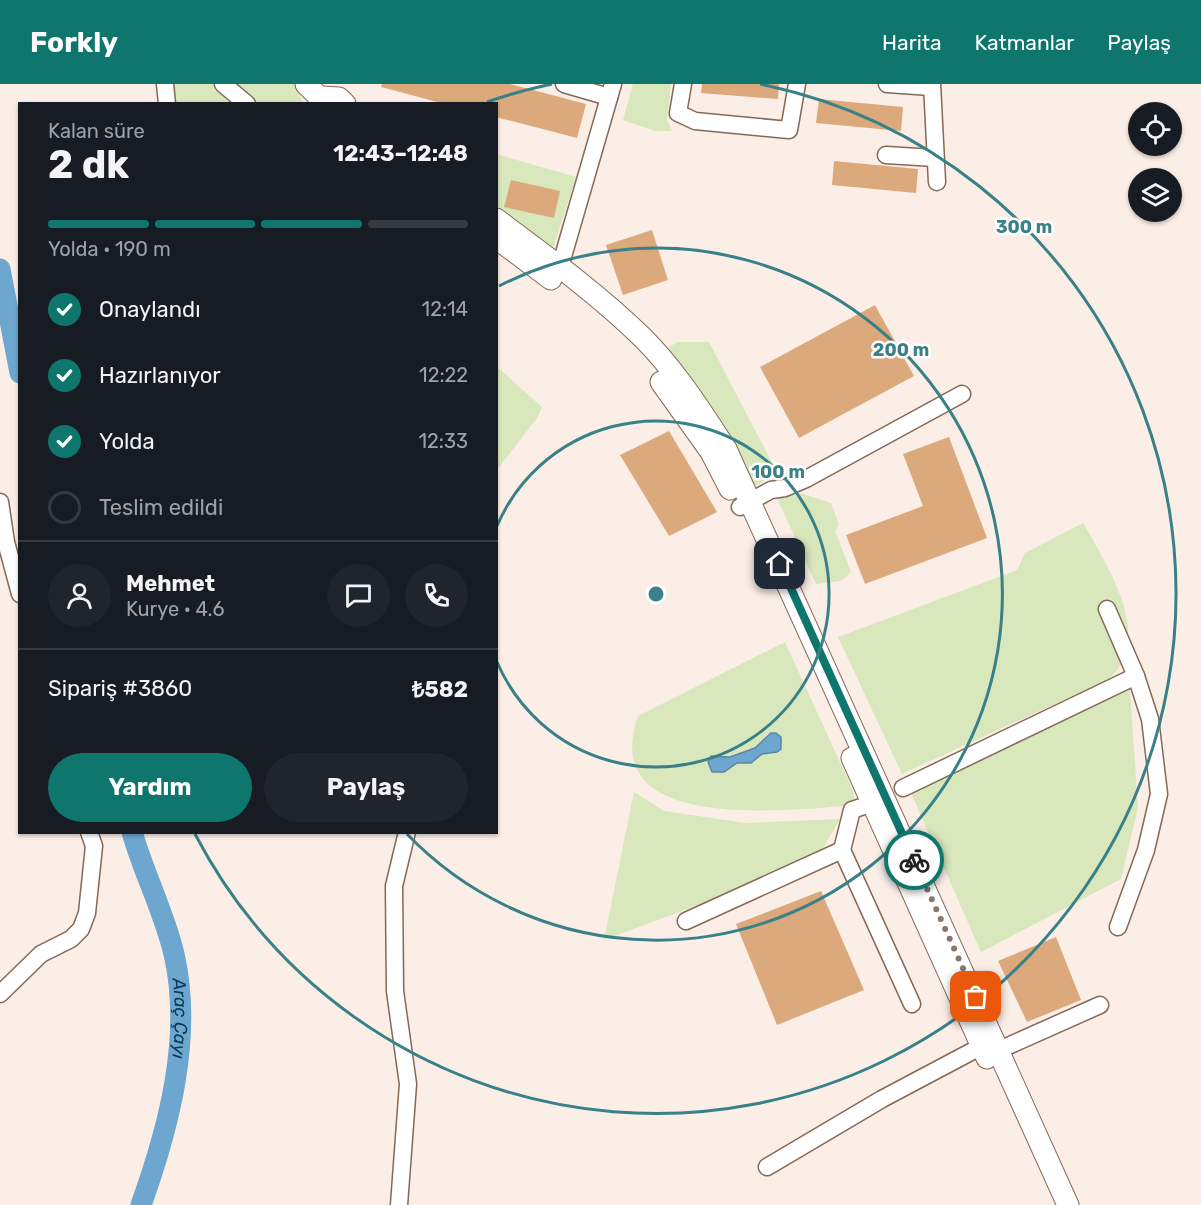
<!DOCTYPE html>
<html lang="tr">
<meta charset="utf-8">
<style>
:root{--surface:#171b24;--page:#20242c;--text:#f1f3f6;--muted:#9ea1a6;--line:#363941;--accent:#0f766e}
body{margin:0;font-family:Rubik,sans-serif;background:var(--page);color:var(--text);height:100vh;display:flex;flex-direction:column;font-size:22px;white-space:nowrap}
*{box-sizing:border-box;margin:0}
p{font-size:20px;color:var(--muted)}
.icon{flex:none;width:33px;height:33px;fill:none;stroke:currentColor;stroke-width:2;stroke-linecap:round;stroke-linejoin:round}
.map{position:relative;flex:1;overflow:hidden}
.details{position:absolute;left:18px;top:18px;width:480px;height:732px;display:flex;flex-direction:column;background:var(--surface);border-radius:0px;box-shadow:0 2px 4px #0004}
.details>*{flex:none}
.controls{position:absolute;left:1128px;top:18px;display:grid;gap:12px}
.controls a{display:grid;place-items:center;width:54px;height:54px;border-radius:50%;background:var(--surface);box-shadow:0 2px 4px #0004;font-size:30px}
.pin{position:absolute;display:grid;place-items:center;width:51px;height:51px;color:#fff;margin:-26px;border-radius:12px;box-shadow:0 3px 9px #0006}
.courier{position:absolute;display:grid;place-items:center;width:60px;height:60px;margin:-30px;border:4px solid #0f766e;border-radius:50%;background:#fff;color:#222;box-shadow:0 2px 8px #0007}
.head em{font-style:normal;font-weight:700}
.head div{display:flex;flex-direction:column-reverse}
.head{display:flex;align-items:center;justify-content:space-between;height:102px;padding:0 30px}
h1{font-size:39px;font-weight:700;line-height:45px}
.bar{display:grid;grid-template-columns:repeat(4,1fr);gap:9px 6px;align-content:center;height:72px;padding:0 30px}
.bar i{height:8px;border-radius:4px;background:var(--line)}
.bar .on{background:var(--accent)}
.bar p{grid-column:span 4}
.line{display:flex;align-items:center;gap:15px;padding:0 30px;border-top:2px solid var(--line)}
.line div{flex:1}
.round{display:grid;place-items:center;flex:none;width:63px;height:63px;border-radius:32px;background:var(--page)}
ol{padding:0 30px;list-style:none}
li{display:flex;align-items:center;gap:18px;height:66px}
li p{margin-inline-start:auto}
li .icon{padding:6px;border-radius:50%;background:var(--accent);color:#fff;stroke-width:4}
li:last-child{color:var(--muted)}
li i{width:33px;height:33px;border:3px solid var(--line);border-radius:50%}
.cta{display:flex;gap:12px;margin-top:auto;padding:12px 30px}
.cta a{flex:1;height:69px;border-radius:36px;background:var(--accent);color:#fff;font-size:24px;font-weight:700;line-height:69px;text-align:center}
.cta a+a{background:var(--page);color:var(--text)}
header{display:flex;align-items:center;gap:36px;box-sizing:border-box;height:84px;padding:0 30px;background:var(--accent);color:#fff}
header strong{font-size:28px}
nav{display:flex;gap:33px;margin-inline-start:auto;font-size:21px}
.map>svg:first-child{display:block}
.green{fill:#d9e7bc}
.water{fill:#6da6cf;stroke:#6185a0;stroke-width:1.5}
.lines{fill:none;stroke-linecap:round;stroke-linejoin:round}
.river{stroke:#6da6cf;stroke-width:21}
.building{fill:#dca97c}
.minor-casing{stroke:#846957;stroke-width:19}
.major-casing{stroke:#846957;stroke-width:23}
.minor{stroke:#fff;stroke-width:16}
.major{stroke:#fff;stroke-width:21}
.done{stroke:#857870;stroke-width:6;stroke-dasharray:0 10.8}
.route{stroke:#0f766e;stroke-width:8}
.ring{fill:none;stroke:#398089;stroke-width:3}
.labels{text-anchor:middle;stroke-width:5;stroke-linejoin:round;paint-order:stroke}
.water-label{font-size:18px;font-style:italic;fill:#0a3955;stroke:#fefefe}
.centre{fill:#398089;stroke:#fefefe;stroke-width:3}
.ring-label{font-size:18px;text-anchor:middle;font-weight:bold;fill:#398089;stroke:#fefefe;stroke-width:5;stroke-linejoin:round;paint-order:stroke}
</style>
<header>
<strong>Forkly</strong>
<nav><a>Harita</a><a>Katmanlar</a><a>Paylaş</a></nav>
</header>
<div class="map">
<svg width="1201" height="1121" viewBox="0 0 1201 1121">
<rect width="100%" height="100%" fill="#fbeee6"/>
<g class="green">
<path d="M 165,0 L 223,0 L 247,19 L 167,19 Z"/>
<path d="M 234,0 L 294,0 L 303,19 L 254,19 Z"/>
<path d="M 633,0 L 671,0 L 667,36 L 672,47 L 655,47 L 623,36 Z"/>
<path d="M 496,70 L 576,93 L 552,168 L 497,126 Z"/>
<path d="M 677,258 L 709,258 L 777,388 L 754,403 L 665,266 Z"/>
<path d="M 497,283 L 542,323 L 537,334 L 497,386 Z"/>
<path d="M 792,407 L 796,412 L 800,409 L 831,419 L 839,441 L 835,447 L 851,488 L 841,497 L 816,500 L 777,414 Z"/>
<path d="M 1083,439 C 1107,481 1157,557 1107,596 L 902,690 L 838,553 L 1017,486 L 1025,469 Z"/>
<path d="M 785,558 L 854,709 L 853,719 L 847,722 C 782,726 597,749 638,632 Z"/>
<path d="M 1130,605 L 1138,724 L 1121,795 L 981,868 L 911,709 Z"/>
<path d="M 634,708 L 664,727 L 746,739 L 840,735 L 819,771 L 736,807 L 604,856 Z"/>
</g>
<path class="water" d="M 771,649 L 776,649 L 781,653 L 781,665 L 777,668 L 762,670 L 751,679 L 737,679 L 724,688 L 712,688 L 708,678 L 711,672 L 730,673 L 755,664 Z"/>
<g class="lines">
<g class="river">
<path d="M 0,185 L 20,289"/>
<path id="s1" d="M 132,748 C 144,790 164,828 174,870 C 193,952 169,1043 141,1121"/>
</g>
</g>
<g class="building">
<path d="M 382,0 L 510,0 L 586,20 L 577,54 L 496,33 L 496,20 L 445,20 L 381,3 Z"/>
<path d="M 702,0 L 779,0 L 778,15 L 701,9 Z"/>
<path d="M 819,15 L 903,23 L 901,47 L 816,39 Z"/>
<path d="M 834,77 L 918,85 L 916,109 L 832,101 Z"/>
<path d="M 511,96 L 560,107 L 554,134 L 504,123 Z"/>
<path d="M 652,146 L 668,196 L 623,211 L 606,161 Z"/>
<path d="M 875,221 L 914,292 L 799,354 L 760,283 Z"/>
<path d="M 669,347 L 717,428 L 669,452 L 620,371 Z"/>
<path d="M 949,353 L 987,454 L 865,500 L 846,451 L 923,422 L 903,370 Z"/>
<path d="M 821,807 L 864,906 L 777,941 L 736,840 Z"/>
<path d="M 1056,853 L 1081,916 L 1027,938 L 998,877 Z"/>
</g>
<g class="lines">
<g class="minor-casing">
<g id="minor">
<path d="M 165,0 L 167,20"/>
<path d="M 223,0 L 247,20"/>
<path d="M 564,0 L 609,13"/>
<path d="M 683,0 L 678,29 L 695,37 L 789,46 L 797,0"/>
<path d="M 887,0 L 931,3"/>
<path d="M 932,0 L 937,98"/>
<path d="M 886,71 L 935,74"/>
<path d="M 560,183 L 613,0"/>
<path d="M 0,418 L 6,458 L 20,510"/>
<path d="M 740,423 L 771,406 L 785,404 L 806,395 L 962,310"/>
<path d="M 1107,525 L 1136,592 L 1150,635 L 1159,710 L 1146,766 L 1118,843"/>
<path d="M 903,704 L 1136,592"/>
<path d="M 882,716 L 852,726 L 842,766 L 912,920"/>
<path d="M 686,837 L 842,766"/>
<path d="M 0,910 L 41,870 L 71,855 L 81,845 L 87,829 L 94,762 L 89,748"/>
<path d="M 999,966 L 1100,921"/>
<path d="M 767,1083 L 882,1015 L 982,962"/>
<path d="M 399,1121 L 408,1000 L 395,907 L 394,802 L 407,748"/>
</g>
</g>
<g class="major-casing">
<g id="major">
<path d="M 306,0 L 326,20"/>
<path d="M 322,13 L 339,14 L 345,20"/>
<path d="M 496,135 C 547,173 598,210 643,254 C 676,287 701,327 726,365 L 1068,1121"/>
<path d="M 496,154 L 551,195"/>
<path d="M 661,298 L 711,368 L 730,405"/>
<path d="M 852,674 L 987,974"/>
</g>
</g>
<use href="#minor" class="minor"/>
<use href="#major" class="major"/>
</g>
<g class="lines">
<path class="done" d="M 914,776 L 976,913"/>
<path class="route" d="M 780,480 L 914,776"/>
</g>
<g class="ring">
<path d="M497 442A173 173 0 1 1 497 578"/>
<path d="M499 202A346 346 0 1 1 407 750"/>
<path d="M487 18A520 520 0 0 1 552 0M760 0A520 520 0 1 1 195 750"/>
</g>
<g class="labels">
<g class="water-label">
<text dy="6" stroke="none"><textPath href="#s1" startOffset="194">Araç Çayı</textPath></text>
</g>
</g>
<circle cx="656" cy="510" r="9" class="centre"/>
<g class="ring-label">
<text x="1024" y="149">300 m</text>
<text x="901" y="272">200 m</text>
<text x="778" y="394">100 m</text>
</g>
</svg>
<div class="controls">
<a><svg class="icon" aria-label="locate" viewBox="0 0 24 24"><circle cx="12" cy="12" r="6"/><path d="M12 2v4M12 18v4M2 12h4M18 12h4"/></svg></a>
<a><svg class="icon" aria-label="layers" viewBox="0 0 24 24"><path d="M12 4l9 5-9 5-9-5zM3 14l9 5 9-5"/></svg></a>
</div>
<div class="pin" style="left:976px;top:913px;background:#ea580c"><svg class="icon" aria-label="bag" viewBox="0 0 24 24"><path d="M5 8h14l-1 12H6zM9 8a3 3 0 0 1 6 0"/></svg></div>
<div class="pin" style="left:780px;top:480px;background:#1f2937"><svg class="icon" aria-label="home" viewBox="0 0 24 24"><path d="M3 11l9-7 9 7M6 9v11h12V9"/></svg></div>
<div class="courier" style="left:914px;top:776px"><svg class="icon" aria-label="bike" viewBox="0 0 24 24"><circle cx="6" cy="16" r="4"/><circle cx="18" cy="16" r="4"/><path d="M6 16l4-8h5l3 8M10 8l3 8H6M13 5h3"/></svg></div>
<section class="details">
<div class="head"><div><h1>2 dk</h1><p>Kalan süre</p></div><em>12:43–12:48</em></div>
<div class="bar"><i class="on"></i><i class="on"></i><i class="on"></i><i></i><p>Yolda · 190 m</p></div>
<ol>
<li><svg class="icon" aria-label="check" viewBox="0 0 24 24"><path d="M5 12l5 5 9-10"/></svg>Onaylandı<p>12:14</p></li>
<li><svg class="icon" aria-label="check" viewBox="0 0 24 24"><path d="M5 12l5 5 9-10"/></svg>Hazırlanıyor<p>12:22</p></li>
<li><svg class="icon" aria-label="check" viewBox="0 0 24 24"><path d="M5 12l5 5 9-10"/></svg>Yolda<p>12:33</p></li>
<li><i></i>Teslim edildi</li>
</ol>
<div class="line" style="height:108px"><a class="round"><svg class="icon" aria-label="person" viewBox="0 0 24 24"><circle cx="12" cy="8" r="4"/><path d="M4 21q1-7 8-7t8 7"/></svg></a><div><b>Mehmet</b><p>Kurye · 4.6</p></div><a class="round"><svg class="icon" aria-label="chat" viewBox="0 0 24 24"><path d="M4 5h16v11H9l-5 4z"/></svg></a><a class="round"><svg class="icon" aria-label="phone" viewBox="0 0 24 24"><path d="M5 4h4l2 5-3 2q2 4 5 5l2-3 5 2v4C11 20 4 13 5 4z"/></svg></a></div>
<div class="line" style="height:78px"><div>Sipariş #3860</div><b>₺582</b></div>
<div class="cta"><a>Yardım</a><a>Paylaş</a></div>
</section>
</div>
